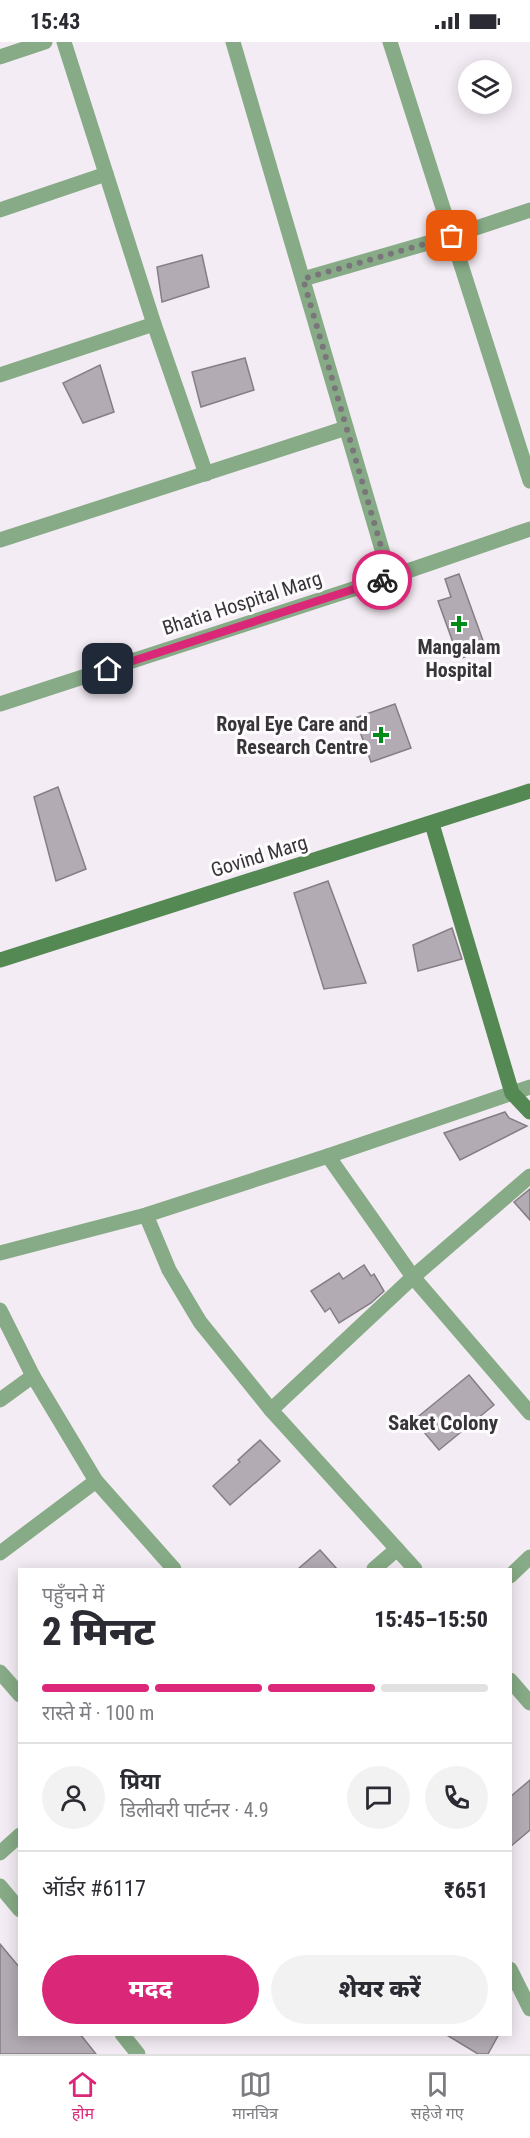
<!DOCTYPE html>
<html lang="hi">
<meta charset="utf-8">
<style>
:root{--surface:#fff;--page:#f2f2f3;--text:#2b2b33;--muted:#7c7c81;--line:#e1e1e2;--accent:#db2777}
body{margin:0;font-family:"Roboto Condensed","Noto Sans Devanagari",sans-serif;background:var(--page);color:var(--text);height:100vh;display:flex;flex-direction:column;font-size:22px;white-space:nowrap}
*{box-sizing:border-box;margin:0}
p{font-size:20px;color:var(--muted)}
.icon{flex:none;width:33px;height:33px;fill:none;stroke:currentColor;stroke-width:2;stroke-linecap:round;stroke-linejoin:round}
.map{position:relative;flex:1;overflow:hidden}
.drawer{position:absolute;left:18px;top:1526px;width:494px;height:468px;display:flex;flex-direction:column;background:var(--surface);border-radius:0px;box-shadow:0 3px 15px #0003}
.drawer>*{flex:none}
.controls{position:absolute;left:458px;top:18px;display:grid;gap:12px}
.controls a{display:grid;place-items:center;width:54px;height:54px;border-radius:50%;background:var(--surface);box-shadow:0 3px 15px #0003;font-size:30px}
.pin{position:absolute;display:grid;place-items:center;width:51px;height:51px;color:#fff;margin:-26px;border-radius:12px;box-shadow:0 3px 9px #0006}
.courier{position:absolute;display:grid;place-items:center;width:60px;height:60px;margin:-30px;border:4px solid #db2777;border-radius:50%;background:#fff;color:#222;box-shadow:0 2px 8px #0007}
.summary em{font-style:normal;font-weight:800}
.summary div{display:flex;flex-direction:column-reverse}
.summary{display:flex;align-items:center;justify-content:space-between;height:102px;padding:0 24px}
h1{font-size:39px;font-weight:800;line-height:45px}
.bar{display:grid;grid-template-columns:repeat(4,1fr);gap:9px 6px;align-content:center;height:72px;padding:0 24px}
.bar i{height:8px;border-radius:4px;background:var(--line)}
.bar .active{background:var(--accent)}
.bar p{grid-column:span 4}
.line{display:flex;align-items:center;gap:15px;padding:0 24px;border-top:2px solid var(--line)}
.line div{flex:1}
.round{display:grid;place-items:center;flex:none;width:63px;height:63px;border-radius:32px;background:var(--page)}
.cta{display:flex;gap:12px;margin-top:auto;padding:12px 24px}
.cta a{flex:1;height:69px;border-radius:36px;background:var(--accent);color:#fff;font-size:24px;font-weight:800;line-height:69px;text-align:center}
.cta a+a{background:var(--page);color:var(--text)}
.status{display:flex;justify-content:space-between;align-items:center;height:42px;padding:0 30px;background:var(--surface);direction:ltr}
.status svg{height:16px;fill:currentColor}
.dock{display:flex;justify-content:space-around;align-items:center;height:84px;border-top:2px solid var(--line);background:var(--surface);font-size:16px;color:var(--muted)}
.dock a{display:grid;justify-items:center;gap:3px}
.dock .active{color:var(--accent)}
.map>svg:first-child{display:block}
.building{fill:#b3abb3;stroke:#857e85;stroke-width:1.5}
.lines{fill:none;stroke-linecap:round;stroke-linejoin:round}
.street{stroke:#87ab86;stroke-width:15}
.secondary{stroke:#548953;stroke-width:15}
.done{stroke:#7a757a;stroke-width:6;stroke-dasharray:0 10.8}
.route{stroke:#db2777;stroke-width:8}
.poi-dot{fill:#008b19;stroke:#fefbfe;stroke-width:2}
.labels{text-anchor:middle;stroke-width:6;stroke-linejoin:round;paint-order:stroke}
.street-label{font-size:20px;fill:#383538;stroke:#fefbfe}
.poi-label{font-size:20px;font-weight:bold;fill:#383538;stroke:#fefbfe}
.neighbourhood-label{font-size:21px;font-weight:bold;fill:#383538;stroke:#fefbfe}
</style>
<div class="status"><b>15:43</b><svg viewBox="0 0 49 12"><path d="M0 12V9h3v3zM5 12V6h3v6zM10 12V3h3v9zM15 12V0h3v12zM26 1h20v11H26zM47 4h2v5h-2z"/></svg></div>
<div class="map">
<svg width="530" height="2012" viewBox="0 0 530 2012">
<rect width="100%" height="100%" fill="#f4ecf4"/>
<g class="building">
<path d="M 202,213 L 209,245 L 162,260 L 157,225 Z"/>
<path d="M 245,316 L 254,348 L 201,365 L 192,330 Z"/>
<path d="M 100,323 L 114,370 L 83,381 L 63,341 Z"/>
<path d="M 459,532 L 486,607 L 459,617 L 438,559 L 451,555 L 445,537 Z"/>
<path d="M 395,662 L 411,706 L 371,720 L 355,676 Z"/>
<path d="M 58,745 L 86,827 L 56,839 L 34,755 Z"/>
<path d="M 328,839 L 366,941 L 324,947 L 294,851 Z"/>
<path d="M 452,886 L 462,917 L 418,929 L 413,903 Z"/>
<path d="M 505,1070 L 509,1076 L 527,1084 L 460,1118 L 444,1091 Z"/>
<path d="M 530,1147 L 530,1178 L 514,1160 Z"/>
<path d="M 364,1223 L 371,1234 L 374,1232 L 384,1249 L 371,1261 L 339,1281 L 330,1266 L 325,1270 L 311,1249 L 339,1231 L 343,1237 Z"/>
<path d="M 469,1333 L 494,1363 L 439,1408 L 414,1378 Z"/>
<path d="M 260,1398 L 280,1419 L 230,1463 L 213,1444 L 240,1420 L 238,1418 Z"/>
<path d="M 320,1508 L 337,1527 L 298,1527 Z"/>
<path d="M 530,1738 L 530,1788 L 510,1805 L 510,1755 Z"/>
<path d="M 0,1902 L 20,1926 L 20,1992 L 80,1992 L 96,2012 L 0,2012 Z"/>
<path d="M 445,1992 L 499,1992 L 488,2012 L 478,2012 Z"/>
</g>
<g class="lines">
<g class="street">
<path d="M 64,0 L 154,282 L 206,432"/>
<path d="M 233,0 L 390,535"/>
<path d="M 390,0 L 530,439"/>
<path d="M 0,15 L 45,0"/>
<path d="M 0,168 L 106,132"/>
<path d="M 303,237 L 452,194 L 530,168"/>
<path d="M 0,333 L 154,282"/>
<path d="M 0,498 L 346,386"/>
<path d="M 0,662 L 390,535 L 530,487"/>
<path d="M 328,1114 L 413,1235 L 530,1371"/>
<path d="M 146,1173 L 169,1228 L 200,1280 L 271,1368 L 415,1527"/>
<path d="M 0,1211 L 146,1173 L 328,1114 L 530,1045"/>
<path d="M 0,1268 L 33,1334 L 96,1439 L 174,1527"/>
<path d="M 0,1358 L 33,1334"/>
<path d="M 271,1368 L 413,1235 L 530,1134"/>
<path d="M 0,1511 L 96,1439"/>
<path d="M 374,1527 L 397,1507"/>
<path d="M 510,1534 L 530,1515"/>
<path d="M 0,1630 L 20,1653"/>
<path d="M 510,1638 L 530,1661"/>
<path d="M 0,1811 L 20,1793"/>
<path d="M 0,1844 L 20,1868"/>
<path d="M 510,1927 L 530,1967"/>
<path d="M 122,1992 L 138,2012"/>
</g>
<g class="secondary">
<path d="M 432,782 L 512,1051 L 530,1070"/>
<path d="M 0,918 L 530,749"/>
</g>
</g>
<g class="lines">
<path class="done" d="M 382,538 L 390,535 L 303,237 L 452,194"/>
<path class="route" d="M 108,627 L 382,538"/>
</g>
<g class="poi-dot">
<path d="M456 573h6v6h6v6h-6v6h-6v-6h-6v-6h6z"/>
<path d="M378 684h6v6h6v6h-6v6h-6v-6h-6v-6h6z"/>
</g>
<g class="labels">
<g class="street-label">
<text transform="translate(242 561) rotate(-18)" y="7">Bhatia Hospital Marg</text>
<text transform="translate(259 814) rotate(-17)" y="7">Govind Marg</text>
</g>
<g class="poi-label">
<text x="459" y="612">Mangalam<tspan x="459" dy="23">Hospital</tspan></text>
<text x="368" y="689" text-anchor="end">Royal Eye Care and<tspan x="368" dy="23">Research Centre</tspan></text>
</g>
<g class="neighbourhood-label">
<text x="443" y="1388">Saket Colony</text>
</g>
</g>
</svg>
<div class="controls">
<a><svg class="icon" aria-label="layers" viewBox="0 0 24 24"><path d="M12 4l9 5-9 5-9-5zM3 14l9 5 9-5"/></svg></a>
</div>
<div class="pin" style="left:452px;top:194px;background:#ea580c"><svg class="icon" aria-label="bag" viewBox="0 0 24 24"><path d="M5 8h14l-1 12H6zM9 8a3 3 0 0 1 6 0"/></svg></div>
<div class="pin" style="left:108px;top:627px;background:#1f2937"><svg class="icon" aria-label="home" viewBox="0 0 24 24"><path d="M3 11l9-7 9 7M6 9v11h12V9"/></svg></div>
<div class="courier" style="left:382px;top:538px"><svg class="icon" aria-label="bike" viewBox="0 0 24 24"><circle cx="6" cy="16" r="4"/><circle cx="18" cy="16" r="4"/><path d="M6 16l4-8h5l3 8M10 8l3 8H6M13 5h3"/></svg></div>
<section class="drawer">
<div class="summary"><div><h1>2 मिनट</h1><p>पहुँचने में</p></div><em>15:45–15:50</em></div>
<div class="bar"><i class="active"></i><i class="active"></i><i class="active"></i><i></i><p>रास्ते में · 100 m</p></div>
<div class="line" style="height:108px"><a class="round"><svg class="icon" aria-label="person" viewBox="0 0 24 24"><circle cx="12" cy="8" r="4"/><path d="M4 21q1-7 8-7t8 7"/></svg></a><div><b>प्रिया</b><p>डिलीवरी पार्टनर · 4.9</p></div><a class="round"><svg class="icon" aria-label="chat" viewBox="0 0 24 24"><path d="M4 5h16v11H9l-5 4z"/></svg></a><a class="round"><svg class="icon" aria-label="phone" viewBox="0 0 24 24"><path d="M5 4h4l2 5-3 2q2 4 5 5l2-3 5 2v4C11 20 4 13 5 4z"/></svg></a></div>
<div class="line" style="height:78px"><div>ऑर्डर #6117</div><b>₹651</b></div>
<div class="cta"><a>मदद</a><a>शेयर करें</a></div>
</section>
</div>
<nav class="dock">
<a class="active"><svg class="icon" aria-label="home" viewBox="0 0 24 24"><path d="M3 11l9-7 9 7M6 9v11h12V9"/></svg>होम</a>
<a><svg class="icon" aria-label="map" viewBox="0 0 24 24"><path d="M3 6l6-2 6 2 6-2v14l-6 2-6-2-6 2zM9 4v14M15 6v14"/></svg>मानचित्र</a>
<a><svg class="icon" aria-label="saved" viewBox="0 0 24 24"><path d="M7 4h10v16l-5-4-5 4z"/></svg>सहेजे गए</a>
</nav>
